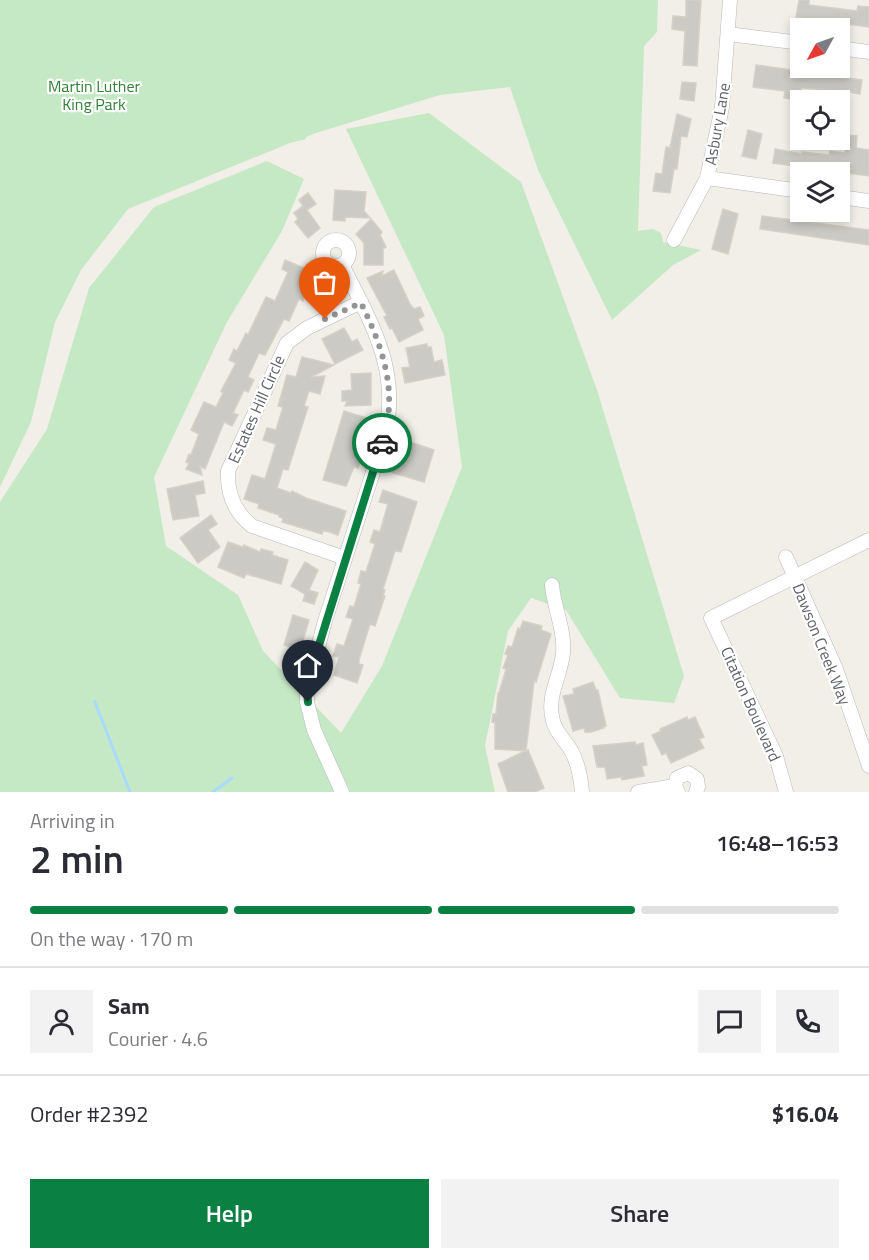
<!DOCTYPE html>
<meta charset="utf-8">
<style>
:root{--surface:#fff;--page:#f2f2f3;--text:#2b2b33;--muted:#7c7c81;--line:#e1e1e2;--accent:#0b8043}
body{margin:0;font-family:"Titillium Web",sans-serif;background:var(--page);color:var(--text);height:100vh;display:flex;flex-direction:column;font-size:22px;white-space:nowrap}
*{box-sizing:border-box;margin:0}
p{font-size:20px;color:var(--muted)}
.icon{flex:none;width:33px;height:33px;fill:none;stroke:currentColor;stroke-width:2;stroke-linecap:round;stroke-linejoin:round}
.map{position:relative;height:792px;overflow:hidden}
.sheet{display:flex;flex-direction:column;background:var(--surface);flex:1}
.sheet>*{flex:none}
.needle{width:39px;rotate:230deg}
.controls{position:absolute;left:790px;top:18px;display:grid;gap:12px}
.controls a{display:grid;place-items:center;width:60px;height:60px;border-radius:0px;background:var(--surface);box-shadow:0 3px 9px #0003;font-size:30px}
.pin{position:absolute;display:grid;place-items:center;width:51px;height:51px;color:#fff;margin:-62px -26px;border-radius:50% 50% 50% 0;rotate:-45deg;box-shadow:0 0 6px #0007}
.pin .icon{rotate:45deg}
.courier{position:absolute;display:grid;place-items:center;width:60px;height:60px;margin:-30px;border:4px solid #0b8043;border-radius:50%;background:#fff;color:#222;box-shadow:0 2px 8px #0007}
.overview em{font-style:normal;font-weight:600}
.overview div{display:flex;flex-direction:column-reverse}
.overview{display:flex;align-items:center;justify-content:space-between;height:102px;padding:0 30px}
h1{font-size:39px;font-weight:600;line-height:45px}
.bar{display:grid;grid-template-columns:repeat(4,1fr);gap:9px 6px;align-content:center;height:72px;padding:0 30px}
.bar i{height:8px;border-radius:4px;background:var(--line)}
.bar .selected{background:var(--accent)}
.bar p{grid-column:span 4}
.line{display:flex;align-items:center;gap:15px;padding:0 30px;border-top:2px solid var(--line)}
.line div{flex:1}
.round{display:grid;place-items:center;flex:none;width:63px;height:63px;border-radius:0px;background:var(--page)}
.cta{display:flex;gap:12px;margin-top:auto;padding:12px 30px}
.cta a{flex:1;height:69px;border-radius:0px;background:var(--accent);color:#fff;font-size:24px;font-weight:600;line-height:69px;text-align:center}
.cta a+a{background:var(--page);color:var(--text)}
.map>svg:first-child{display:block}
.green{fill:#c5e8c5}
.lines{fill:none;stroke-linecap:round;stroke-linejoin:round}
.stream{stroke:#aadaff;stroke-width:3}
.building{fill:#cccac5;stroke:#d6d1c6;stroke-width:1.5}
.minor-casing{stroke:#b5b8bc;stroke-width:15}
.minor{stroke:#fff;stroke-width:14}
.done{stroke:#929495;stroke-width:6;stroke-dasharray:0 10.8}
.route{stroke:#0b8043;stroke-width:8}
.labels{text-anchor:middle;stroke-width:4.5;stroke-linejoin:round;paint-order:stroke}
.park-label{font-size:16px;fill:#348238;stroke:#fff}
.street-label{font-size:16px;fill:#5f6368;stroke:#fff}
</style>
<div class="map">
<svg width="869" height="792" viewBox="0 0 869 792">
<rect width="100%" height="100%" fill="#f1efe8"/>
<g class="green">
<path d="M 0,0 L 658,0 L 657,32 L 644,46 L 638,231 L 653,229 L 661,233 L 663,242 L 701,250 L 673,265 L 612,320 L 538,170 L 510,87 L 440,95 L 316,133 L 306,137 L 306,139 L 290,143 L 128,209 L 81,270 L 55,322 L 31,422 L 0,487 Z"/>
<path d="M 429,113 L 521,182 L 597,390 L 684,676 L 674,703 L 620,698 L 566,610 L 531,598 L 508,631 L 485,746 L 495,792 L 0,792 L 0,502 L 47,429 L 89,288 L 154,207 L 267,161 L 304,179 L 282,231 L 227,322 L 154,477 L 166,546 L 238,595 L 263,651 L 341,733 L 382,666 L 462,467 L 444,335 L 346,129 Z"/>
</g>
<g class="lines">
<g class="stream">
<path d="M 95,702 L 130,792"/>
<path d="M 213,792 L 232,778"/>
</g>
</g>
<g class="building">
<path d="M 686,0 L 701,0 L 697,66 L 683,65 L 685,31 L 672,29 L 673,16 L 686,17 Z"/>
<path d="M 799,0 L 809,0 L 809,5 L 857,11 L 858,6 L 869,7 L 869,27 L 796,17 Z"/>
<path d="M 756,65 L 862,80 L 860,94 L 849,92 L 845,116 L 840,115 L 840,91 L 801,88 L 801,101 L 784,98 L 785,91 L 753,87 Z"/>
<path d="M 682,82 L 696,83 L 694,101 L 680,99 Z"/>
<path d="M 677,114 L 691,119 L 687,137 L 681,136 L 677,169 L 674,169 L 670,193 L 653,191 L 656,173 L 662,174 L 666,147 L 670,148 Z"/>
<path d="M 748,130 L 762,134 L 756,159 L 742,156 Z"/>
<path d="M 847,135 L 857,136 L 856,148 L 869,150 L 869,176 L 773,163 L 775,149 L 802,154 L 802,152 L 829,155 L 830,151 L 845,153 Z"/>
<path d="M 335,190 L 366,192 L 364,211 L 370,218 L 345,217 L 345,221 L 333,220 Z"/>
<path d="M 308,193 L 316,204 L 307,210 L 320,228 L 308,238 L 295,222 L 298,219 L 294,213 L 303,206 L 299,200 Z"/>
<path d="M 723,209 L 738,214 L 728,254 L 712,249 Z"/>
<path d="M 762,216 L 869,230 L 869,245 L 760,229 Z"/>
<path d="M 371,219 L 382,232 L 380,235 L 386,247 L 383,249 L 383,265 L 364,265 L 364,243 L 356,234 Z"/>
<path d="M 285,260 L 315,273 L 311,282 L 314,283 L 309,294 L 306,293 L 303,301 L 299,299 L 289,321 L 284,319 L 265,355 L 259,353 L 248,377 L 254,380 L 248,392 L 244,390 L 233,413 L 238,415 L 232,426 L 224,422 L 205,469 L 200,466 L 202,475 L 186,469 L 189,463 L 186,462 L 189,454 L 191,455 L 199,434 L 191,430 L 204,402 L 216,407 L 223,393 L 221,391 L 236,363 L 229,360 L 234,349 L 237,351 L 246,333 L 248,335 L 266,297 L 275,301 L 288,272 L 282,269 Z"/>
<path d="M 394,270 L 410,304 L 414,309 L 420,307 L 424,316 L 418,319 L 423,330 L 399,342 L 392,328 L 390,329 L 384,317 L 387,316 L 367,278 L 383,271 L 382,276 Z"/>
<path d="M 344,328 L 352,342 L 357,339 L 363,350 L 335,364 L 322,339 Z"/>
<path d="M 427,344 L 427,347 L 431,347 L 434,362 L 442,360 L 445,375 L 405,383 L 402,368 L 410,367 L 406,348 Z"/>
<path d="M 302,357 L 334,365 L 311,377 L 325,376 L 320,394 L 309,391 L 304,406 L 308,407 L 288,470 L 283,469 L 277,488 L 291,493 L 292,491 L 306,498 L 346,511 L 338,535 L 323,530 L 322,534 L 282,522 L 283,518 L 279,517 L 279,515 L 258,508 L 259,504 L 244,499 L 252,475 L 265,479 L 276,444 L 263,440 L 267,428 L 276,430 L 283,407 L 278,406 L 287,375 L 296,377 Z"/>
<path d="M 371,373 L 371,405 L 345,406 L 347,401 L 342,401 L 342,391 L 352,390 L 351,374 Z"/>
<path d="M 344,411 L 373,420 L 369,431 L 367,430 L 359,455 L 362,456 L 358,468 L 354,467 L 346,486 L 323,480 Z"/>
<path d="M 410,442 L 434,450 L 424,482 L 390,472 L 395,457 L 402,460 Z"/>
<path d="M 203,481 L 205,493 L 195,495 L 199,516 L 173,520 L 167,489 Z"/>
<path d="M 383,490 L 417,502 L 401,552 L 395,551 L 383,589 L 385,590 L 383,596 L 385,596 L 375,626 L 370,624 L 359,660 L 359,664 L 363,665 L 357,683 L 334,675 L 339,657 L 333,656 L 337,644 L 344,646 L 353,619 L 346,617 L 350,606 L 354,607 L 361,584 L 358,583 L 361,571 L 366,572 L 375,544 L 370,542 L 374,530 L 380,532 L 388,504 L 379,502 Z"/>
<path d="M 211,515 L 217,524 L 208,530 L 220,547 L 198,563 L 180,538 Z"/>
<path d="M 228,542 L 243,547 L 244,545 L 260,552 L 261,549 L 273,552 L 272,555 L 288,560 L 281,584 L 246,574 L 244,578 L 218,567 Z"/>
<path d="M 305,562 L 318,570 L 309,590 L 318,593 L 314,604 L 303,601 L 305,594 L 291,586 Z"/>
<path d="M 293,615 L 309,620 L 302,644 L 299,643 L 297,649 L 284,645 Z"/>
<path d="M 523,621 L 542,626 L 541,630 L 551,634 L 536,682 L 534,681 L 526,751 L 528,750 L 544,788 L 535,792 L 508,792 L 498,764 L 525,751 L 495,749 L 495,723 L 492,722 L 493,714 L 496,714 L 498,693 L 499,693 L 506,669 L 503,668 L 508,655 L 505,654 L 508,646 L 512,647 L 518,628 L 520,629 Z"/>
<path d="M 593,682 L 596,690 L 598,690 L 606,726 L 603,727 L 604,728 L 591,732 L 585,732 L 584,728 L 573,731 L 563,696 L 574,694 L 573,689 Z"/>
<path d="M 687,717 L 688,720 L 695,717 L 704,737 L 699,739 L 704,748 L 671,763 L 666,753 L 662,755 L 652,735 L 661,731 L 660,729 Z"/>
<path d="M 635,742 L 636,745 L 643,743 L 647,765 L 642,766 L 644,776 L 622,780 L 621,777 L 607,779 L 605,767 L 597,767 L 593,746 Z"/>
</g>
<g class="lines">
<g class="minor-casing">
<g id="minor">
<path d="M 728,34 L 801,43"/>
<path d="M 840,48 L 869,52"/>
<path d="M 707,178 L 801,191"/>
<path d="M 840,197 L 869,201"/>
<circle cx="336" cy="253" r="13"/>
<path d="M 674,240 L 707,178 L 722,107 L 730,0"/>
<path d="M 786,557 L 836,669 L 869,766"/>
<path d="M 345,558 L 252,526 C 234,512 227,494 228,471 L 287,343 L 307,328 L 361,302"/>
<path d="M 552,585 C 554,608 565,630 563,653 C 561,676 546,696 553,721 C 556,733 566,741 572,752 C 578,764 581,779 582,792"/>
<path d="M 342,792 L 314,730 L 307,702 L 307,689 L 325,621 L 384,438 C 402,372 371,322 342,265"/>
<path d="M 638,792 L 675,786"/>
<path d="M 678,792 L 675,786 L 677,778 L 688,773 L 697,779 L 698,787 L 696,792"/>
<path d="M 786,792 L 776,756 L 711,618 L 869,540"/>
</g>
</g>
<use href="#minor" class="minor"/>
</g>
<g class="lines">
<path class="done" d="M 325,319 L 361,303 C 383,348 399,393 382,443"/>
<path class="route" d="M 308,702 L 307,689 L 310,674 L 382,443"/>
</g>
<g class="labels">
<g class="park-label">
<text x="94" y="92">Martin Luther<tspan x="94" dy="18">King Park</tspan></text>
</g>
<g class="street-label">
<text transform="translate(717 124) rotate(-80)" y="6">Asbury Lane</text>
<text transform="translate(256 409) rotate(-66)" y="6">Estates Hill Circle</text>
<text transform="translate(822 644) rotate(68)" y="6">Dawson Creek Way</text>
<text transform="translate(751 704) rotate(66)" y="6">Citation Boulevard</text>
</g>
</g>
</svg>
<div class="controls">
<a><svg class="needle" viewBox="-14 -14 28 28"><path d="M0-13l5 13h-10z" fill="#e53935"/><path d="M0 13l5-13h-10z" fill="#7c7c81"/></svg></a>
<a><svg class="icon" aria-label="locate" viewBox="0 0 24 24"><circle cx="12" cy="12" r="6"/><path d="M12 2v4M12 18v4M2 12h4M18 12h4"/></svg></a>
<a><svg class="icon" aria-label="layers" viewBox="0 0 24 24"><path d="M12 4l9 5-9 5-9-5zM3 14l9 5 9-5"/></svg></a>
</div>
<div class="pin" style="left:325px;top:319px;background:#ea580c"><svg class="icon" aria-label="bag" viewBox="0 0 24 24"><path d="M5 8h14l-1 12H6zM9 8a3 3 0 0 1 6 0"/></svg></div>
<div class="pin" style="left:308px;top:702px;background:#1f2937"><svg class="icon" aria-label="home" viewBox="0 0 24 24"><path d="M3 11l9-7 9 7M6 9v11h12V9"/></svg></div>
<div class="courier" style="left:382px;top:443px"><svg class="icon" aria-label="car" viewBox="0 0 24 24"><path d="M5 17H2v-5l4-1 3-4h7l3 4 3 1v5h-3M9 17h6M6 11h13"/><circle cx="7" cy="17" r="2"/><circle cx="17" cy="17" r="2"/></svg></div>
</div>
<section class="sheet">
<div class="overview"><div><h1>2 min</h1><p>Arriving in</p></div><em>16:48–16:53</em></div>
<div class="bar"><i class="selected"></i><i class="selected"></i><i class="selected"></i><i></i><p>On the way · 170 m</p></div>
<div class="line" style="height:108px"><a class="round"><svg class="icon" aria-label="person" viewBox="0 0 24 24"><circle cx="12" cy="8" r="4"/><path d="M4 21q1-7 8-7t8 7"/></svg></a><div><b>Sam</b><p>Courier · 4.6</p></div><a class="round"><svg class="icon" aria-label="chat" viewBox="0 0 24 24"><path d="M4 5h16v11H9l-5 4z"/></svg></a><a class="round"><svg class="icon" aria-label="phone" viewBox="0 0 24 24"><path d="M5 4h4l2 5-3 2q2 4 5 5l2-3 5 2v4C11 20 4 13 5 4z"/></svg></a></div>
<div class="line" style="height:78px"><div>Order #2392</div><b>$16.04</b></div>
<div class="cta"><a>Help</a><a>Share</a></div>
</section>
